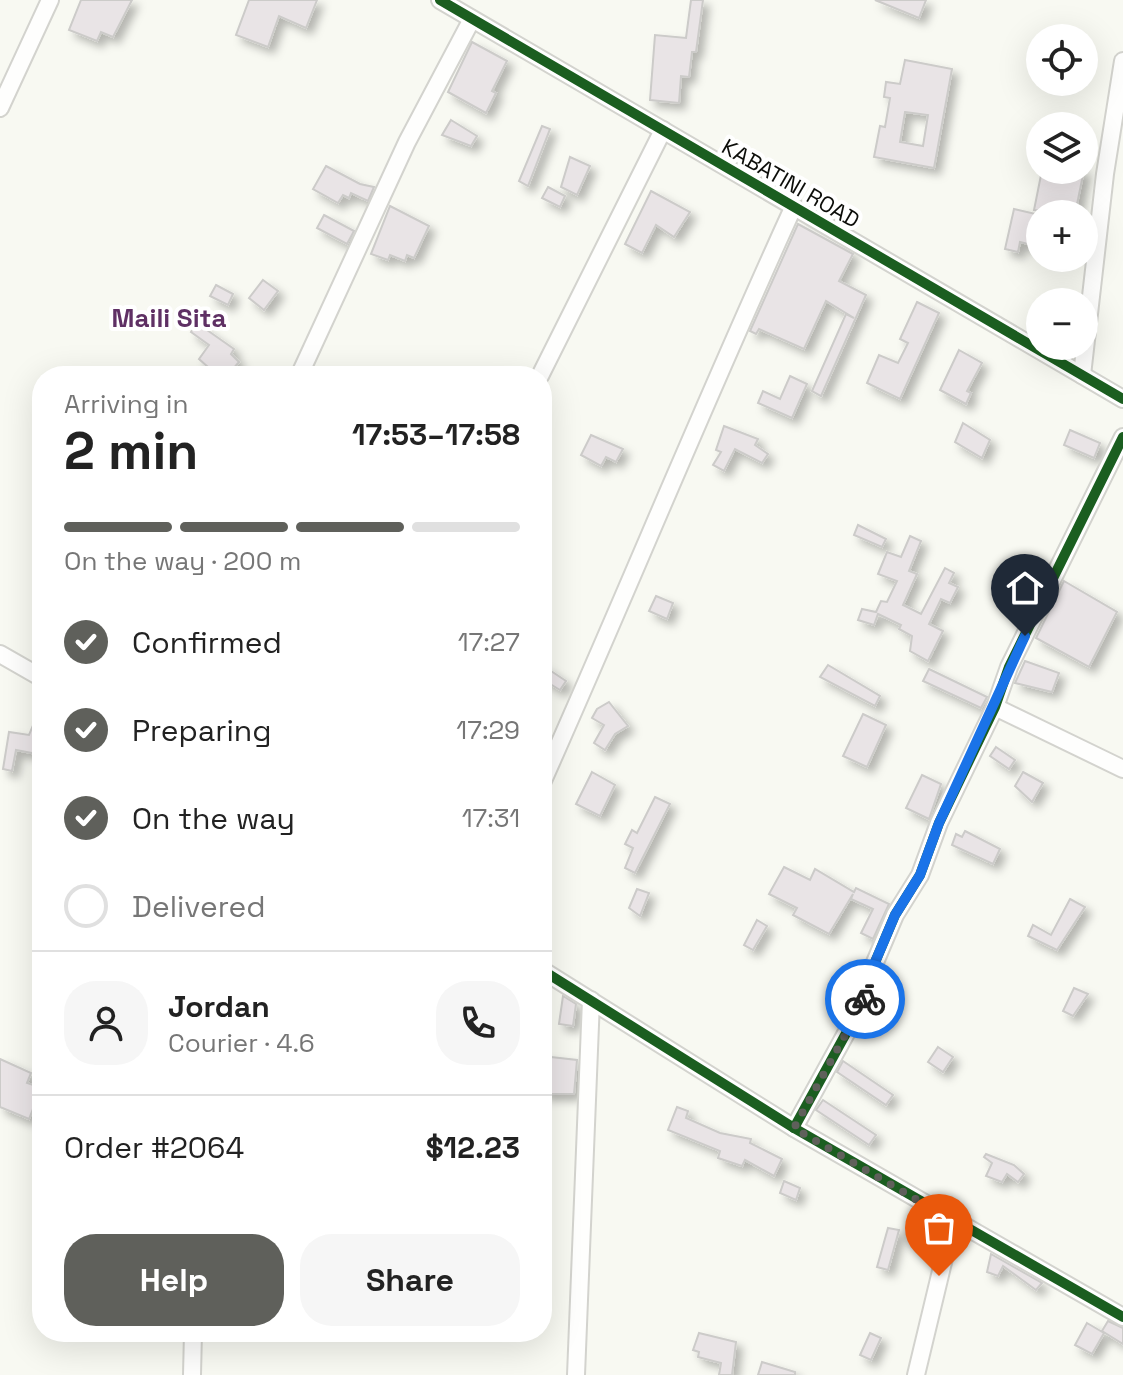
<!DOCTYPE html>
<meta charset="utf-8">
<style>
:root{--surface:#fff;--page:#f6f6f6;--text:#222;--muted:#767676;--line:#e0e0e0;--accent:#5f605b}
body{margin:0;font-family:"Space Grotesk",sans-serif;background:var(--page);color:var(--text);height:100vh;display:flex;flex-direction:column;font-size:30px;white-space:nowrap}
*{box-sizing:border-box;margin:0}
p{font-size:26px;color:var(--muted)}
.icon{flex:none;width:44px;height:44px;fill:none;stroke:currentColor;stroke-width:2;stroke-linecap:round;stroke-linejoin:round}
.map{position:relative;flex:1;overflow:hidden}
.side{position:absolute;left:32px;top:366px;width:520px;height:976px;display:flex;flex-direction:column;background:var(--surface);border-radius:32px;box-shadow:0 8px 32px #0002}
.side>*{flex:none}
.tools{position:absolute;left:1026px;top:24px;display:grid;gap:16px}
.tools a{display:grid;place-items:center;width:72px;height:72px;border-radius:50%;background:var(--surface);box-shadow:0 8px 32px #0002;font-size:40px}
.pin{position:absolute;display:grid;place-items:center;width:68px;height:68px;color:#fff;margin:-82px -34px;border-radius:50% 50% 50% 0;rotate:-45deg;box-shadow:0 0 8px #0007}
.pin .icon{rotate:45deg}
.courier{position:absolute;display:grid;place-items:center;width:80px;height:80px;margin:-40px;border:6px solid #1a73e8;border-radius:50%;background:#fff;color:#222;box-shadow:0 2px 10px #0007}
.overview em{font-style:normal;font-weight:700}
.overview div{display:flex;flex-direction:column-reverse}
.overview{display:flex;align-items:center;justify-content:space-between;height:136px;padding:0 32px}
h1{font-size:52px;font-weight:700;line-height:60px}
.bar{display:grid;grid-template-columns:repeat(4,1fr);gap:12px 8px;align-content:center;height:96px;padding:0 32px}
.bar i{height:10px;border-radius:6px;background:var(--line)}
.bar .current{background:var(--accent)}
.bar p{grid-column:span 4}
.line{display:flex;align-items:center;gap:20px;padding:0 32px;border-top:2px solid var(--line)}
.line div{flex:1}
.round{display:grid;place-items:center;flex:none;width:84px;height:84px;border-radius:32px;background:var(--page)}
ol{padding:0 32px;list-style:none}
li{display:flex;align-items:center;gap:24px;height:88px}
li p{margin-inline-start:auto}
li .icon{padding:8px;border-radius:50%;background:var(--accent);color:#fff;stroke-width:4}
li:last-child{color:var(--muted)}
li i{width:44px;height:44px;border:4px solid var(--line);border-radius:50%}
.primary-button{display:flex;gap:16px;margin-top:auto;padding:16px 32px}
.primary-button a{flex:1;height:92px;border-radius:32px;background:var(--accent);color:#fff;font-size:32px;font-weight:700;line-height:92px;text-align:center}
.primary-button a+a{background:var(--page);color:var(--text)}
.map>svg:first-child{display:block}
.building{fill:#e9e4e6;stroke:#cccbc9;stroke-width:2;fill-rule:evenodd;filter:url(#shadow)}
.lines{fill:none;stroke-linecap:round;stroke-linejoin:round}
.street-casing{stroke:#d3d3ce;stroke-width:20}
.street{stroke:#fefefd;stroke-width:16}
.cycleway-casing{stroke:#fff;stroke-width:15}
.cycleway{stroke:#1b5e20;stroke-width:10}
.done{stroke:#5f605b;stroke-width:8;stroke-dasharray:0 14.4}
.route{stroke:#1a73e8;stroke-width:10}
.labels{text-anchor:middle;stroke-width:8;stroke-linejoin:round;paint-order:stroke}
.street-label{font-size:22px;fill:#0c0d09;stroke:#fff}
.quarter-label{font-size:26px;font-weight:bold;fill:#5f3064;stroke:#fff}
</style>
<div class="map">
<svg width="1123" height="1375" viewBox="0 0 1123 1375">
<defs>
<filter id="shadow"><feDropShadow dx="6" dy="6" stdDeviation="4" flood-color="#0004"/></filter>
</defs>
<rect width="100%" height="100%" fill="#f8f9f2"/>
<g class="building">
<path d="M 81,0 L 132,0 L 113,37 L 101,32 L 97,41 L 69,30 Z"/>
<path d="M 249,0 L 317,0 L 306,28 L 279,16 L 268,47 L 236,35 Z"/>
<path d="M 691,0 L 703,0 L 696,52 L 692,52 L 689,77 L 681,76 L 679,103 L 650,100 L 655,35 L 686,38 Z"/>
<path d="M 875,0 L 926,0 L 919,18 Z"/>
<path d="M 472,42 L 507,61 L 492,91 L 496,93 L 486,113 L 448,92 Z"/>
<path d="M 905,60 L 952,69 L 934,168 L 874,157 L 880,126 L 885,127 L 890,98 L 884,97 L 886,82 L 900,84 ZM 905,112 L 928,115 L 923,146 L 900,142 Z"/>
<path d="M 451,120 L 477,136 L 471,146 L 442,135 Z"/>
<path d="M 542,126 L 550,129 L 528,186 L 519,181 Z"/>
<path d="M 570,157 L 590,166 L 577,195 L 561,187 Z"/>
<path d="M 326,166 L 360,184 L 374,187 L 368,201 L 351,193 L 349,198 L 343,195 L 338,203 L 313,189 Z"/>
<path d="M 1042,170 L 1084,170 L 1075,214 L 1034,210 Z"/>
<path d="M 548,187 L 565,196 L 560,207 L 542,198 Z"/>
<path d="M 651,191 L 690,212 L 674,237 L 656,225 L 642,253 L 625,244 Z"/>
<path d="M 390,206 L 429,226 L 414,258 L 407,255 L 405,261 L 390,255 L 388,260 L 371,254 Z"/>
<path d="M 1014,209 L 1040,215 L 1040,247 L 1020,242 L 1018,252 L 1005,249 Z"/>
<path d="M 324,215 L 354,231 L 347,244 L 317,228 Z"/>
<path d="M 798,224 L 853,254 L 839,281 L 866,295 L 821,396 L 812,391 L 846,314 L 854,318 L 826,301 L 804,349 L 759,329 L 756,334 L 750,331 Z"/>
<path d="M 263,280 L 278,291 L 264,310 L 249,298 Z"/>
<path d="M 216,285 L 233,294 L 228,305 L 210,296 Z"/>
<path d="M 917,302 L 939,313 L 900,399 L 867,383 L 879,355 L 898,363 L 908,343 L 900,339 Z"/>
<path d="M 197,323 L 234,349 L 231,354 L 239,362 L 227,376 L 218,376 L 199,359 L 209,345 L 191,332 Z"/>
<path d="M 959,350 L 982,363 L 967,391 L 971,393 L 966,404 L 940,390 Z"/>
<path d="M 790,376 L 807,384 L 792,418 L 758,403 L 763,391 L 780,399 Z"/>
<path d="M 963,423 L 990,440 L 982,458 L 955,442 Z"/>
<path d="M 724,426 L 758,439 L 755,445 L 768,454 L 762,463 L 735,449 L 724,471 L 713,465 L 721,452 L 716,450 Z"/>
<path d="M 1070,430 L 1100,443 L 1094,458 L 1064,445 Z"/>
<path d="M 591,435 L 623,449 L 616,462 L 606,457 L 601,466 L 581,455 Z"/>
<path d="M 858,525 L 886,539 L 882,547 L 854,535 Z"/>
<path d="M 910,536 L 921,541 L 909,571 L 917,574 L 903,605 L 921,614 L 945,568 L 954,573 L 949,583 L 958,587 L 950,603 L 941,599 L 929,624 L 943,631 L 928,661 L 910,651 L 912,636 L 899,629 L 901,625 L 878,614 L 874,625 L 858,620 L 862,609 L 876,612 L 881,601 L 887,602 L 897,581 L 878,574 L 887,552 L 901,557 Z"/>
<path d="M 1064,581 L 1117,612 L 1089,667 L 1036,638 Z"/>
<path d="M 656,596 L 673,603 L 667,619 L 649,611 Z"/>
<path d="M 1025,661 L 1059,673 L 1052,692 L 1015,683 Z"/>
<path d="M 542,665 L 566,681 L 560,690 L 542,679 Z"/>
<path d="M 828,665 L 880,696 L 875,706 L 820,677 Z"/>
<path d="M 929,669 L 987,697 L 981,708 L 923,681 Z"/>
<path d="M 609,702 L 628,726 L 615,734 L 605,750 L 594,743 L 604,725 L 592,718 L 597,709 Z"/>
<path d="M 42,704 L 42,755 L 16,750 L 12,771 L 3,769 L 9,732 L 29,735 Z"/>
<path d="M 863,714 L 886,725 L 867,767 L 843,756 Z"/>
<path d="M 996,747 L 1015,760 L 1009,769 L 990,756 Z"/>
<path d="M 592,772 L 615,785 L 600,816 L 576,804 Z"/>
<path d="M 1023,772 L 1043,783 L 1032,802 L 1015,786 Z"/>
<path d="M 922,775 L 941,784 L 929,819 L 906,808 Z"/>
<path d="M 655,797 L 670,804 L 635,873 L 625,868 L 633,848 L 625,844 L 632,830 L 637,833 Z"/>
<path d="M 965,831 L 1000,849 L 993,864 L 952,845 L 956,834 L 962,837 Z"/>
<path d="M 784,867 L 810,880 L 815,869 L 854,892 L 856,888 L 889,904 L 873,939 L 861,933 L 873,909 L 851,899 L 853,894 L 829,934 L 793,915 L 797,908 L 769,894 Z"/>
<path d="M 637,889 L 649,893 L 640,916 L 629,908 Z"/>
<path d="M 1070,899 L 1085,907 L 1057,950 L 1028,936 L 1033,925 L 1051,935 Z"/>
<path d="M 757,920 L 767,926 L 753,950 L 744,945 Z"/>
<path d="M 1074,988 L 1088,994 L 1073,1016 L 1063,1011 Z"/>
<path d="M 563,996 L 576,1004 L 573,1026 L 559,1024 Z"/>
<path d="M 938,1047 L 953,1057 L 943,1072 L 928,1062 Z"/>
<path d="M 542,1056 L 577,1060 L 574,1094 L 542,1094 Z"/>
<path d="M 0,1059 L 31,1073 L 27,1083 L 42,1088 L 38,1112 L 33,1109 L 29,1119 L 0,1107 Z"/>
<path d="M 843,1061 L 893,1095 L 886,1105 L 837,1072 Z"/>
<path d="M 823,1100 L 876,1135 L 869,1145 L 816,1110 Z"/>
<path d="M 677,1107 L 688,1111 L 686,1118 L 720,1133 L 751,1139 L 750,1143 L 782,1159 L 774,1176 L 745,1160 L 742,1166 L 718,1158 L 720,1151 L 668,1130 Z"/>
<path d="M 986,1154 L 1014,1165 L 1024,1174 L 1018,1182 L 1007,1174 L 1002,1182 L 986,1176 L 992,1163 L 984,1157 Z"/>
<path d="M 784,1181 L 800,1188 L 796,1200 L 780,1193 Z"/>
<path d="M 888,1228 L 899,1230 L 888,1270 L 877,1267 Z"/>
<path d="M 991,1254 L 1042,1283 L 1036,1290 L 1003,1266 L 998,1276 L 987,1272 Z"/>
<path d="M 1108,1321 L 1123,1328 L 1123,1344 L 1102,1331 Z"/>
<path d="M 1087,1323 L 1104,1333 L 1092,1354 L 1075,1345 Z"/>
<path d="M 699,1333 L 736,1342 L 732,1375 L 719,1375 L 721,1363 L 698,1357 L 699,1352 L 693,1350 Z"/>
<path d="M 870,1333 L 881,1338 L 871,1360 L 860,1355 Z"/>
<path d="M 762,1362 L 795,1372 L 795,1375 L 758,1375 Z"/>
</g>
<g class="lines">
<g class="street-casing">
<g id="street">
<path d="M 440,0 L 1123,399"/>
<path d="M 0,108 L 50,0"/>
<path d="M 1082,375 L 1105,174 L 1123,61"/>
<path d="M 299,376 L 407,142 L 472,19"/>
<path d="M 540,376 L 663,130"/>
<path d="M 0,654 L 42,678"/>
<path d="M 995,707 L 1123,769"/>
<path d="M 542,783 C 627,592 706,398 793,208"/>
<path d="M 542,970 L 794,1128 L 1123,1317"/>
<path d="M 794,1128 L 866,997 L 873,967 L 895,915 L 920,875 L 939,823 L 995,707 L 1009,667 L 1123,437"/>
<path d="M 192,1375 L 193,1332"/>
<path d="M 576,1375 L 591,1000"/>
<path d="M 916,1375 L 953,1221"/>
</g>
</g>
<use href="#street" class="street"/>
<g class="cycleway-casing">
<g id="cycleway">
<path d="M 440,0 L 1123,399"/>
<path d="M 542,970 L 794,1128 L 1123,1317"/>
<path d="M 794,1128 L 866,997 L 873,967 L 895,915 L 920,875 L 939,823 L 995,707 L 1009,667 L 1123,437"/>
</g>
</g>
<use href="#cycleway" class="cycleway"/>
</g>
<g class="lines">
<path class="done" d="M 865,999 L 794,1128 L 953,1221 L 939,1276"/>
<path class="route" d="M 865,999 L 873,967 L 895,915 L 920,875 L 939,823 L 1025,636"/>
</g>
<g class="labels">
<g class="street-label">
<text transform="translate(791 183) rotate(30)" y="8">KABATINI ROAD</text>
</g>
<g class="quarter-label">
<text x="169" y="327">Maili Sita</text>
</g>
</g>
</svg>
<div class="tools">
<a><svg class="icon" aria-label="locate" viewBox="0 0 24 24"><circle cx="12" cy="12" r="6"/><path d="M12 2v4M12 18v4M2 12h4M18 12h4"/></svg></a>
<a><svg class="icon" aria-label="layers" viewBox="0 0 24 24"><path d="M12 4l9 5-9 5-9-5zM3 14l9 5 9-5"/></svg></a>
<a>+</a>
<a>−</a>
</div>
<div class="pin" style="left:939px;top:1276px;background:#ea580c"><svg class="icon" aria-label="bag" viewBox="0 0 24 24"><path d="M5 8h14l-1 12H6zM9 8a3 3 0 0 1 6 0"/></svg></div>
<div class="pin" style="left:1025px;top:636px;background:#1f2937"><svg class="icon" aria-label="home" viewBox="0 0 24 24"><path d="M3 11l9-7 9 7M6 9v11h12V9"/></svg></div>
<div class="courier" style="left:865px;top:999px"><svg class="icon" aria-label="bike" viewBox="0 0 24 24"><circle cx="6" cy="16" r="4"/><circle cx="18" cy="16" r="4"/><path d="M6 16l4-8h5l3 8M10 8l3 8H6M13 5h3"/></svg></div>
<section class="side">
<div class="overview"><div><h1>2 min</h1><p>Arriving in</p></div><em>17:53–17:58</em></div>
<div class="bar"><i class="current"></i><i class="current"></i><i class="current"></i><i></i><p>On the way · 200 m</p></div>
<ol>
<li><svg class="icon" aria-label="check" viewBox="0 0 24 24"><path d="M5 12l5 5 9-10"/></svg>Confirmed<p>17:27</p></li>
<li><svg class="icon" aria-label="check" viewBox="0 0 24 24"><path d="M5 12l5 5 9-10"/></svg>Preparing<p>17:29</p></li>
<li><svg class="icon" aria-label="check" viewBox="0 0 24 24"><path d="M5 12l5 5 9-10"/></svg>On the way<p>17:31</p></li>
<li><i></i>Delivered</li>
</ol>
<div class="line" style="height:144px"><a class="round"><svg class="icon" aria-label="person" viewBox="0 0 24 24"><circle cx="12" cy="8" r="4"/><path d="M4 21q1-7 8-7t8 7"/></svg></a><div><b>Jordan</b><p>Courier · 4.6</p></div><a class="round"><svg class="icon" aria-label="phone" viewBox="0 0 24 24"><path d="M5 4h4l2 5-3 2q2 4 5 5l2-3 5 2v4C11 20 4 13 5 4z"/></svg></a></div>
<div class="line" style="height:104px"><div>Order #2064</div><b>$12.23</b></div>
<div class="primary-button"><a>Help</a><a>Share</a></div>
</section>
</div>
